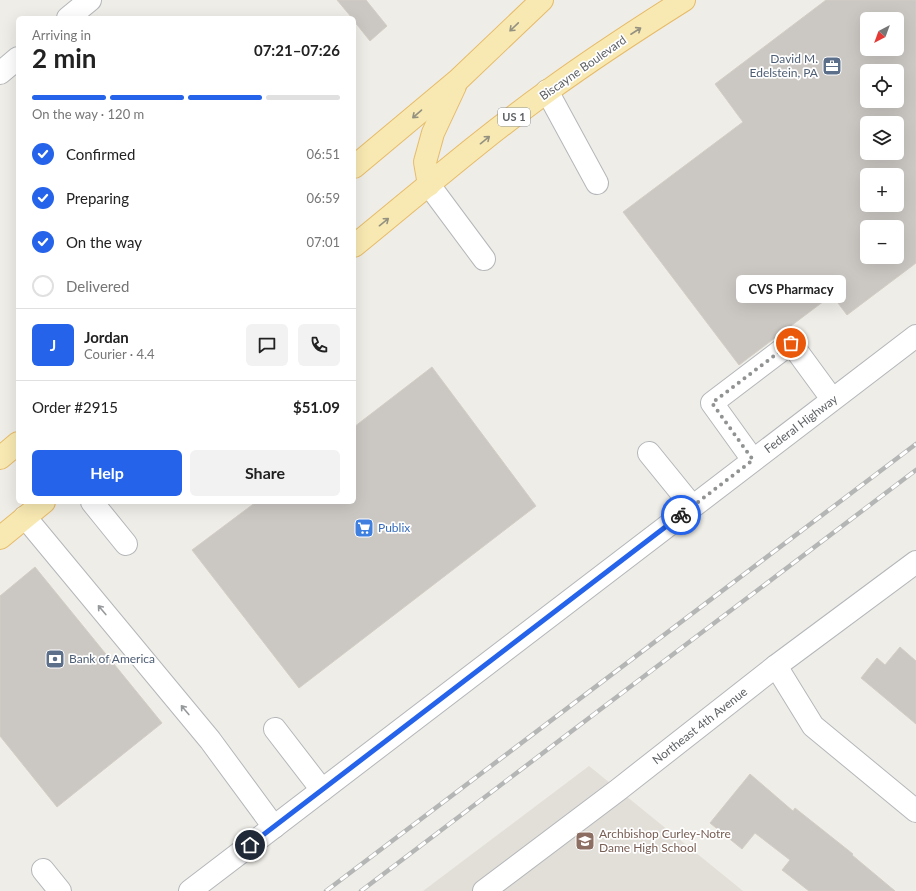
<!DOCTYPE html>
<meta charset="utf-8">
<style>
:root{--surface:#fff;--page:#f2f2f2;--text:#222;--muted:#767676;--line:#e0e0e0;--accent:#2563eb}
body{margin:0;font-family:Lato,sans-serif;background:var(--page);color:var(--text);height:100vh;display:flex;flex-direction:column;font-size:15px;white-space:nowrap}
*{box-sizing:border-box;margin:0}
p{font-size:13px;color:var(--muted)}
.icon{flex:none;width:22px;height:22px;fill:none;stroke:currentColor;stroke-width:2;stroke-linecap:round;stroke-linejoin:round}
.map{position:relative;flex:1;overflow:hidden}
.panel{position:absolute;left:16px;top:16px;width:340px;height:488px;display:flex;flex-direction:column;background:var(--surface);border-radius:6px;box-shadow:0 4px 16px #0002}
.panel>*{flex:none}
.needle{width:26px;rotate:221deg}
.buttons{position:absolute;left:860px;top:12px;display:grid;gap:8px}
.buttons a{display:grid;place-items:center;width:44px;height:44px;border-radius:6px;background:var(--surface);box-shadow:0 4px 16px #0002;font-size:20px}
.pin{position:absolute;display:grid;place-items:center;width:34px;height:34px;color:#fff;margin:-17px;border:2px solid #fff;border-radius:50%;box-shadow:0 1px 4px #0007}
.courier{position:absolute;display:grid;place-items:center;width:40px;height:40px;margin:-20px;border:3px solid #2563eb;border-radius:50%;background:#fff;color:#222;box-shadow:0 1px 5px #0007}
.bubble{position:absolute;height:28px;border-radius:6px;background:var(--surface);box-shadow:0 4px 16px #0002;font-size:13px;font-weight:700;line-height:28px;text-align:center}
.headline em{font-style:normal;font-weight:700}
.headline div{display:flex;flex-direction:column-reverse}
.headline{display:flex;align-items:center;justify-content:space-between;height:68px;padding:0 16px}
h1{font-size:26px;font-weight:700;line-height:30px}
.bar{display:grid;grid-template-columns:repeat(4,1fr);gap:6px 4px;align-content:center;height:48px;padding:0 16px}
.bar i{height:5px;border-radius:3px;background:var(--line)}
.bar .on{background:var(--accent)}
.bar p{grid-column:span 4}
.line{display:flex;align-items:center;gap:10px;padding:0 16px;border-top:1px solid var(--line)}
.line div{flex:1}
.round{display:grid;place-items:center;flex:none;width:42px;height:42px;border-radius:6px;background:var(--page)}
ol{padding:0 16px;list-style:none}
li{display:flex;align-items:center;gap:12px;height:44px}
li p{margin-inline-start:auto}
li .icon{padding:4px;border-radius:50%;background:var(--accent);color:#fff;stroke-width:4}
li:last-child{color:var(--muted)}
li i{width:22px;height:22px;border:2px solid var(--line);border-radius:50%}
.primary-button{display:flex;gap:8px;margin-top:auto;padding:8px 16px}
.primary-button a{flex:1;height:46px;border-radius:6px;background:var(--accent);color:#fff;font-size:16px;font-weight:700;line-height:46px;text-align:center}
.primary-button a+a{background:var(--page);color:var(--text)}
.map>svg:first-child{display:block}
.education{fill:#e2ded8}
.building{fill:#cbc7c3;stroke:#d3cec5;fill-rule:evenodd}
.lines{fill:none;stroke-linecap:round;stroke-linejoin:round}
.minor-casing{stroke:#b4b7ba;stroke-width:24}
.major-casing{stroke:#e6bb69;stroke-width:24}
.minor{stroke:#fff;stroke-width:22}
.major{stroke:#f8e9b2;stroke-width:22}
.rail-casing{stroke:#b4b5b5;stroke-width:4.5}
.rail{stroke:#fff;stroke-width:3;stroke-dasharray:9;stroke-linecap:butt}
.oneway{stroke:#949180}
.oneway2{stroke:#96999b}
.done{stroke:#919392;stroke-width:4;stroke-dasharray:0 7.2}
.route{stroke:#2563eb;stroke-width:5}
.labels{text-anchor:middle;stroke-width:3.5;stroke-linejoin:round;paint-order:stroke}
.shield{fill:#fff;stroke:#8e9193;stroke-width:1}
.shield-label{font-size:11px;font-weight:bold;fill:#5e6265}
.service-label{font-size:12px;fill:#4e5e75;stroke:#fff;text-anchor:end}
.street-label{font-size:12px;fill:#5e6265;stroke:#fff}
.shop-label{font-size:12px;fill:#366cbe;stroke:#fff;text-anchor:start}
.education-label{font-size:12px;fill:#785e54;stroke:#fff;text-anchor:start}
</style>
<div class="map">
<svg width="916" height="891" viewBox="0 0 916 891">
<rect width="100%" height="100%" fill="#efede7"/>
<path class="education" d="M 589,766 L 743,891 L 423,891 Z"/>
<g class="building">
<path d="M 337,0 L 366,0 L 387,26 L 370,41 L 354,21 L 354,18 L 352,18 Z"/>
<path d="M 826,0 L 916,0 L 916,263 L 847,315 L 832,295 L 739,365 L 623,212 L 743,122 L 715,84 ZM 867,19 L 897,19 L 897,49 L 867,49 ZM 867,71 L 897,71 L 897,101 L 867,101 ZM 867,123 L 897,123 L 897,153 L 867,153 ZM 867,175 L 897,175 L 897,205 L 867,205 ZM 867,227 L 897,227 L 897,257 L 867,257 Z"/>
<path d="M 432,367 L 536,506 L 299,688 L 192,550 L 256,502 L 354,502 L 354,427 Z"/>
<path d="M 35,567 L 162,723 L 57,807 L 0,736 L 0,596 Z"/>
<path d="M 900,647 L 916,661 L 916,724 L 861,678 L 877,658 L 885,665 Z"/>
<path d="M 750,774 L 793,811 L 795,808 L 853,854 L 852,855 L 895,891 L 809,891 L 782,870 L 790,860 L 755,833 L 742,849 L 710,823 Z"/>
</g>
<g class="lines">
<g class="minor-casing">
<g id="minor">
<path d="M 68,18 L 90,0"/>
<path d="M 0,73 L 18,58"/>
<path d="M 547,91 L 597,183"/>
<path d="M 429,185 L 484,259"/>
<path d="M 649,453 L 692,506"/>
<path d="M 753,460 L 712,403 L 791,343 L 832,399"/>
<path d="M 92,502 L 126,544"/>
<path d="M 25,517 L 210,740 L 274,827"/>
<path d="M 776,666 L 813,726 L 916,811"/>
<path d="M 275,729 L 322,790"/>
<path d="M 43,870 L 60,891"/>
<path d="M 190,891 L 916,336"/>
<path d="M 484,891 L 618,790 L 776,666 L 916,562"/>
</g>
</g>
<g class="major-casing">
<g id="major">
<path d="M 354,167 L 458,80 L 542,0"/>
<path d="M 429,185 L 425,162 L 433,133 L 455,86"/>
<path d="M 354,246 C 418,194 481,139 548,91 C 592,59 638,29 684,0"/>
<path d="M 0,458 L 18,443"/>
<path d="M 0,538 L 44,502"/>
</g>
</g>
<use href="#minor" class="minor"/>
<use href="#major" class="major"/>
<g class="rail-casing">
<g id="rail">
<path d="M 326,891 L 916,444"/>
<path d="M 361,891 L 916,470"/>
</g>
</g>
<use href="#rail" class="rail"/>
</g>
<defs><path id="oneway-shaft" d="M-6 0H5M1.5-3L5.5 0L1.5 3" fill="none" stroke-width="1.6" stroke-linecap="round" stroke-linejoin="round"/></defs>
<g class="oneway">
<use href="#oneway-shaft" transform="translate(514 27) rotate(136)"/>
<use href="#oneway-shaft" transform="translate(636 31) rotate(-33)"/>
<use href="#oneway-shaft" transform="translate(417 114) rotate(139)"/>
<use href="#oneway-shaft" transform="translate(485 140) rotate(-39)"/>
<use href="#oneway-shaft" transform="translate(384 222) rotate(-39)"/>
</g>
<g class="oneway2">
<use href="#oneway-shaft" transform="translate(102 610) rotate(-130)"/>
<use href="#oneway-shaft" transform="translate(185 710) rotate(-130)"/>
</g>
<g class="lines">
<path class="done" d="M 681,515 L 753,460 L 712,403 L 791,343"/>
<path class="route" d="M 250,845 L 681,515"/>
</g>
<defs>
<g id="office-square" transform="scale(1)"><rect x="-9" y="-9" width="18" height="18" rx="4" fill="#5c6f8a" stroke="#fff"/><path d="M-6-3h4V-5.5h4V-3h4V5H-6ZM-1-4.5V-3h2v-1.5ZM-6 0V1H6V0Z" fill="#fff"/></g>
<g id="supermarket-square" transform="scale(1)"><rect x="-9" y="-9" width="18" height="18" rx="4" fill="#3f7fe0" stroke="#fff"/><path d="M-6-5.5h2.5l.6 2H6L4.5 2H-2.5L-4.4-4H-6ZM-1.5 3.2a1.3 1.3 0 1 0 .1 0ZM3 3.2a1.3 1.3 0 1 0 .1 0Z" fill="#fff"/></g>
<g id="bank-square" transform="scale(1)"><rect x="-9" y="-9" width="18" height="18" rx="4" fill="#5c6f8a" stroke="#fff"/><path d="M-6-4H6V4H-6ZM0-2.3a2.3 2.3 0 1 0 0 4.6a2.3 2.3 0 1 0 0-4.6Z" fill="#fff"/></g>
<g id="school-square" transform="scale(1)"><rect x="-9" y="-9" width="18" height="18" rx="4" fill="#8d6e63" stroke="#fff"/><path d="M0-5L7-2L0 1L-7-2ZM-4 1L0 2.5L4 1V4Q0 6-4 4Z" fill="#fff"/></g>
</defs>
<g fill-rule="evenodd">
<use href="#office-square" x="832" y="66"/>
<use href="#supermarket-square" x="364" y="528"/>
<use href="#bank-square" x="55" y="659"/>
<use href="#school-square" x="585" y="841"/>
</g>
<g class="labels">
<rect class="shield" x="498" y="108" width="32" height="18" rx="3"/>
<g class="shield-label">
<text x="514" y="121">US 1</text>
</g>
<g class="service-label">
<text x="818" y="63">David M.<tspan x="818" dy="14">Edelstein, PA</tspan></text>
<text x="69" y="663" text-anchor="start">Bank of America</text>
</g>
<g class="street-label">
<text transform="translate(583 68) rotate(-35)" y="4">Biscayne Boulevard</text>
<text transform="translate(801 424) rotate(-37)" y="4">Federal Highway</text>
<text transform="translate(700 726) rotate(-38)" y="4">Northeast 4th Avenue</text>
</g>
<g class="shop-label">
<text x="378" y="532">Publix</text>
</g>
<g class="education-label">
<text x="599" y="838">Archbishop Curley-Notre<tspan x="599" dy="14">Dame High School</tspan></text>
</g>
</g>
</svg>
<div class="buttons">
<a><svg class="needle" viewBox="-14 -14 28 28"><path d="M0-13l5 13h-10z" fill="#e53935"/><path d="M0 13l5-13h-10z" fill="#767676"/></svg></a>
<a><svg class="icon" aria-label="locate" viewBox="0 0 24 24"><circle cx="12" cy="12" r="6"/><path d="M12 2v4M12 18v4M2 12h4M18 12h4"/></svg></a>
<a><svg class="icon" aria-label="layers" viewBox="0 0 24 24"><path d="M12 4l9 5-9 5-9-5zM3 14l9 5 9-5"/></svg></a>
<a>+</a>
<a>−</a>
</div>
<div class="pin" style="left:791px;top:343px;background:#ea580c"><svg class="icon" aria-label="bag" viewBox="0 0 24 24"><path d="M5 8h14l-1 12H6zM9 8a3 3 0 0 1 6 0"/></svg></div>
<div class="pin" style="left:250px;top:845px;background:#1f2937"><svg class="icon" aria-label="home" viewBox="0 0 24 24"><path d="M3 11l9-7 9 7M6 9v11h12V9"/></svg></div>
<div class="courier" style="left:681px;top:515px"><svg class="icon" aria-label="bike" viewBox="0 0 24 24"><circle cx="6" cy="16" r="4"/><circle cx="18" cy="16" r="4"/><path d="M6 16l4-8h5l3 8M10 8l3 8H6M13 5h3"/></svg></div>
<div class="bubble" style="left:736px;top:275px;width:110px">CVS Pharmacy</div>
<section class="panel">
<div class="headline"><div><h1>2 min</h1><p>Arriving in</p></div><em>07:21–07:26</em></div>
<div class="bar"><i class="on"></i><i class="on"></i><i class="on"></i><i></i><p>On the way · 120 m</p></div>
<ol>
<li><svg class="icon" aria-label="check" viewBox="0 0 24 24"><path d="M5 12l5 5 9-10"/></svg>Confirmed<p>06:51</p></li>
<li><svg class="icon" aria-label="check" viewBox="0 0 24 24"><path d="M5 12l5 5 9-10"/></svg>Preparing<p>06:59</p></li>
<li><svg class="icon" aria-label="check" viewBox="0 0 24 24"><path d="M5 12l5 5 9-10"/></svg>On the way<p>07:01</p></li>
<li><i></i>Delivered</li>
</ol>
<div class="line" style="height:72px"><b class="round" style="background:var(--accent);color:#fff">J</b><div><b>Jordan</b><p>Courier · 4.4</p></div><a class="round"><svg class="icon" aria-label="chat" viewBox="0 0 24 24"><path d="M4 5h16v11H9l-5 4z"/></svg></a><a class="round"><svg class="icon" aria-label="phone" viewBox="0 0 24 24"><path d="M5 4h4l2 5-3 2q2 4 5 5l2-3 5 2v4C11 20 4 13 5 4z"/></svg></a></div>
<div class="line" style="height:52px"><div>Order #2915</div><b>$51.09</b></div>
<div class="primary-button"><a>Help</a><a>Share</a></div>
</section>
</div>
